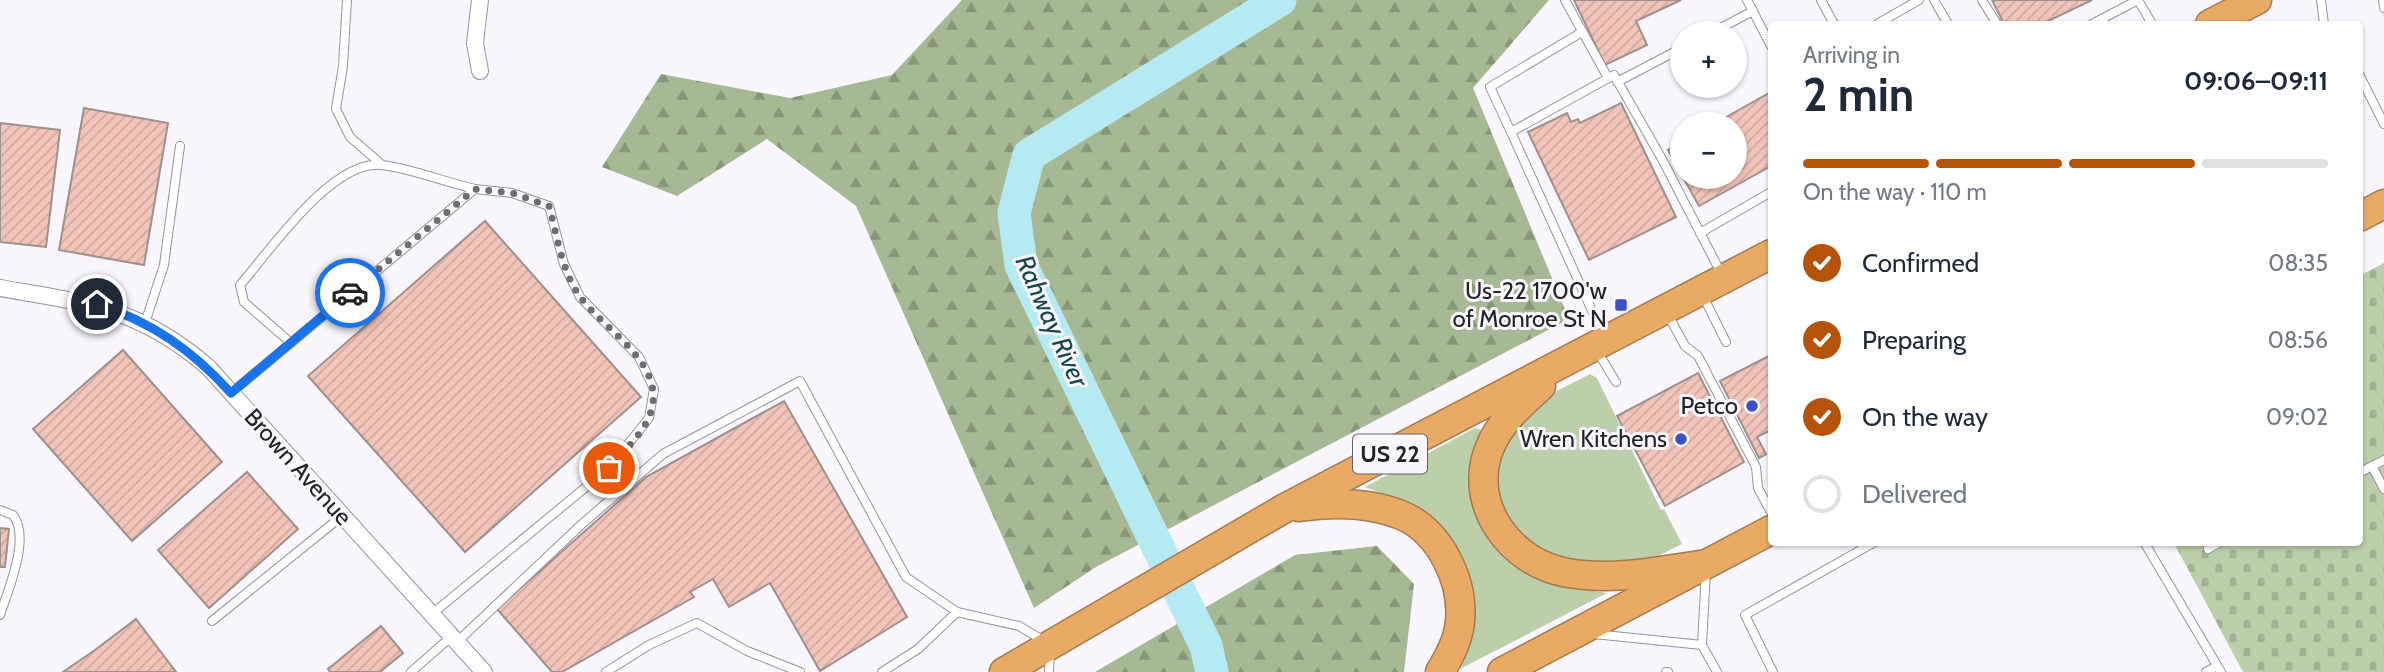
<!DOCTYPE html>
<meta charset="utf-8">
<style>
:root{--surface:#fff;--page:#f6f6f7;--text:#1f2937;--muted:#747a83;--line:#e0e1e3;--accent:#b45309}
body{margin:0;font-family:Cabin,sans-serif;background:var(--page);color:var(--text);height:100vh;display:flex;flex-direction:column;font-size:26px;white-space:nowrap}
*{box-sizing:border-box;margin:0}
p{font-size:23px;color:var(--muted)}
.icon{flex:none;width:38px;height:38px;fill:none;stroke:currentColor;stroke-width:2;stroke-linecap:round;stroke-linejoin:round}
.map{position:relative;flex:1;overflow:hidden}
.side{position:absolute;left:1768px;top:21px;width:595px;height:525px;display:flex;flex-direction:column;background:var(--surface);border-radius:7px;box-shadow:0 2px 5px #0004}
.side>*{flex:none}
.fabs{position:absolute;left:1670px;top:21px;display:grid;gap:14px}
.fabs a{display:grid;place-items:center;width:77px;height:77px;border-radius:50%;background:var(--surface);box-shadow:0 2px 5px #0004;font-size:35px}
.pin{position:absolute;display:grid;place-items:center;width:60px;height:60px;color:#fff;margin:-30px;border:4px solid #fff;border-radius:50%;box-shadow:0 2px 7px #0007}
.courier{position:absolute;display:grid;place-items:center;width:70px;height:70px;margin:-35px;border:5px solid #1a73e8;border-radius:50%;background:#fff;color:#222;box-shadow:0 2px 9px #0007}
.headline em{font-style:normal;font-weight:700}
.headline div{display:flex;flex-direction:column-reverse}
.headline{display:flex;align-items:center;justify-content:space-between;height:119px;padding:0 35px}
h1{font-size:46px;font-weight:700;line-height:52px}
.bar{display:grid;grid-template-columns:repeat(4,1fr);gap:10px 7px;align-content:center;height:84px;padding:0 35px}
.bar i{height:9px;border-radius:5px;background:var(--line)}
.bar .current{background:var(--accent)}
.bar p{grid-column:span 4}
ol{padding:0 35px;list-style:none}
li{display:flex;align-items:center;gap:21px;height:77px}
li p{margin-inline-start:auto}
li .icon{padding:7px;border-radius:50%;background:var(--accent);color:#fff;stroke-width:4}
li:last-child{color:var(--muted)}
li i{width:38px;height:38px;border:4px solid var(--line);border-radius:50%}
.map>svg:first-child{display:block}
.grass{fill:#bccfaa}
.forest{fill:url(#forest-firs)}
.cemetery{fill:url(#cemetery-stones)}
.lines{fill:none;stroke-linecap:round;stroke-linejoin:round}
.river{stroke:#b5eaf3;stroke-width:33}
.building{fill:url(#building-hatch);stroke:#9e908c;stroke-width:2}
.lane-casing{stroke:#96929e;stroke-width:10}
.street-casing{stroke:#96929e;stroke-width:18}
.highway-casing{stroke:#a37a4f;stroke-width:31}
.lane{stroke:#fff;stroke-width:8}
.street{stroke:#fff;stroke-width:16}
.highway{stroke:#e8aa65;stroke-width:28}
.done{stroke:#6f6c72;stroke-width:7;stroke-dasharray:0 12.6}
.route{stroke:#1a73e8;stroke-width:9}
.poi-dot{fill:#3c51c4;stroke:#f9f6fe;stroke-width:2.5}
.labels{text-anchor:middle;stroke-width:6;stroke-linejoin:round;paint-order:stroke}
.shield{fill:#f9f6fe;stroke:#646268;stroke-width:2}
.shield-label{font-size:23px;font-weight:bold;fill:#242227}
.poi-label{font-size:24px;fill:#242227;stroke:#f9f6fe;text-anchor:end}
.street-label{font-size:24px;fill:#242227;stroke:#f9f6fe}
.water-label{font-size:26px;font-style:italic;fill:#16454c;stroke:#f9f6fe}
</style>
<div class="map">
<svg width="2384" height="672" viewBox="0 0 2384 672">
<defs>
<pattern id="forest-firs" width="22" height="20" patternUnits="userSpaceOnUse" patternTransform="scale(1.75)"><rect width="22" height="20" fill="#a6b994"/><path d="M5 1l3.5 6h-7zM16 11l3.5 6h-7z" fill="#879679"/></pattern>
<pattern id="cemetery-stones" width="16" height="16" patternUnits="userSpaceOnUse" patternTransform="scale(1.75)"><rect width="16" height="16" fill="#bccfaa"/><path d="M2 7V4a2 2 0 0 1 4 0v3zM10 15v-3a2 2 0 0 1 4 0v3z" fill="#a1b192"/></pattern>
<pattern id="building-hatch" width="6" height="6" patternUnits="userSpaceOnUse" patternTransform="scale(1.75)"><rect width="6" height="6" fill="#f2c4b9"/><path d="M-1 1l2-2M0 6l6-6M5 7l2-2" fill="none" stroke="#cfa89f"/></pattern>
</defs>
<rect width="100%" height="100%" fill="#f9f6fe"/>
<g class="grass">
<path d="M 1590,374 L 1597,378 L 1661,510 L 1664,509 L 1682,544 L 1646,562 L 1573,565 L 1521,539 L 1497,500 L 1498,452 L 1535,402 Z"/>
<path d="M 1475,428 L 1487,431 L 1473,490 L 1576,588 L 1607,593 L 1460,669 L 1458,666 L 1472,619 L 1401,501 L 1365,487 Z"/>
</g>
<g class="forest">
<path d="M 962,0 L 1549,0 L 1473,88 L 1569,319 L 1096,567 L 1034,608 L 856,206 L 767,139 L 677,196 L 602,167 L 661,74 L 790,98 L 892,75 Z"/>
<path d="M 1377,546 L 1414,584 L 1404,672 L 1095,672 L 1295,555 Z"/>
</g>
<path class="cemetery" d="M 2384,263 L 2384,672 L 2243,672 L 2174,543 L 2359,542 L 2359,276 Z"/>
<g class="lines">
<path class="river" d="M 1212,672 L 1206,646 L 1021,265 L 1014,213 L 1029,155 L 1280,0"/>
</g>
<g class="building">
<path d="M 1574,0 L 1681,0 L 1636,21 L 1647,45 L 1605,65 Z"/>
<path d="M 1992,0 L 2092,0 L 2042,24 L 2004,24 Z"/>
<path d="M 1771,92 L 1771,166 L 1699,206 L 1683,177 L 1734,177 L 1734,124 L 1714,124 Z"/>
<path d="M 1621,103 L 1676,217 L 1589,260 L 1528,132 L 1567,113 L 1571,122 L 1578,119 L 1580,123 Z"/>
<path d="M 84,108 L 168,123 L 144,265 L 59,250 Z"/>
<path d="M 0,123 L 60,130 L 46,247 L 0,242 Z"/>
<path d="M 1682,142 L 1682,175 L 1668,150 Z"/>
<path d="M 485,221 L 641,397 L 465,552 L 308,376 Z"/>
<path d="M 123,350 L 222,462 L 132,541 L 33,429 Z"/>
<path d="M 1771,355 L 1771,430 L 1757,437 L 1766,454 L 1759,458 L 1720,381 Z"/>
<path d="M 1698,373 L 1744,462 L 1665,506 L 1617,416 Z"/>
<path d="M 784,401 L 907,617 L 820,671 L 770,583 L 729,607 L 713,579 L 690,592 L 694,597 L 562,672 L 552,672 L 497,609 L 646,477 Z"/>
<path d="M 247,472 L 298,529 L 209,608 L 158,550 Z"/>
<path d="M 0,528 L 9,529 L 5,567 L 0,567 Z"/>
<path d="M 136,619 L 176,672 L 63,672 L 95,650 Z"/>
<path d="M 381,626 L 403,653 L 380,672 L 330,672 L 328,669 Z"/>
</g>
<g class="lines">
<g class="lane-casing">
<g id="lane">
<path d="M 347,0 L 343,66 L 336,109 L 350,137 L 381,164"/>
<path d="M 1565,0 L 1608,78"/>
<path d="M 1747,0 L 1771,46"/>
<path d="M 1821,0 L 1834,24"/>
<path d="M 1934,0 L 1948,24"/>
<path d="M 1982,0 L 1997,24"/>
<path d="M 2321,0 L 2324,24"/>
<path d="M 2383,0 L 2384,8"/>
<path d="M 1877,24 L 1919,0"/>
<path d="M 2092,24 L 2138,0 L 2152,24"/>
<path d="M 1711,33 L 1753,11"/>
<path d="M 2359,74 L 2384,124"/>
<path d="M 1617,82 L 1682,48"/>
<path d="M 1511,132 L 1490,87 L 1582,32"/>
<path d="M 1700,233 L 1771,192"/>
<path d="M 1702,294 L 1726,342"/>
<path d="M 1667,313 L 1685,346 L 1698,356 L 1756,467 L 1758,488 L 1771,512"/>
<path d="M 145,323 L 164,265 L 180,146"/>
<path d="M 1603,335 L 1511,132 L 1614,75 L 1662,159 L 1722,275"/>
<path d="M 291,343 L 244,302 L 240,285 C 270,251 333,158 382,165 C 413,169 445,182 475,189"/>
<path d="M 1597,351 L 1616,382"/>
<path d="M 231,393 L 475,189 L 512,193 L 549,206 L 564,264 L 580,297 L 639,357 L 654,389 L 649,418 L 609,468 L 432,614"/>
<path d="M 2384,460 L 2372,466 L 2384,489"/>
<path d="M 2359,473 L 2372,466"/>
<path d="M 0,510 L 13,515 C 31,538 8,590 0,615"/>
<path d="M 2144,542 L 2221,672"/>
<path d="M 2208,549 L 2220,542"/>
<path d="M 1706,570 L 1702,645 L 1717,672"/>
<path d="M 212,621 L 342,516"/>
<path d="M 1594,634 L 1702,645"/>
<path d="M 457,642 L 582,524 L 663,454 L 800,381 L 906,577 L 957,612"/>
<path d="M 411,672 L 452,636"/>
<path d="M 606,672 L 649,645 L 697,623 L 747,651 L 800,672"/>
<path d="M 882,672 L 918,649 L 957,612 L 1019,626 L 1044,641"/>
<path d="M 1049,672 L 1050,651"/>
<path d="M 1666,672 L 1668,672"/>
<path d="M 1773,672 L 1745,615 L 1875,542"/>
<path d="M 2206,672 L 2217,666"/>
</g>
</g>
<g class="street-casing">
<g id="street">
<path d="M 480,0 L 475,43 L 480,71"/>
<path d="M 0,288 C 86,303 138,307 208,367 L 484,672"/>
</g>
</g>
<g class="highway-casing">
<g id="highway">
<path d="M 2210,24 L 2257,0"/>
<path d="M 2359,217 L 2384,204"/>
<path d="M 1541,386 C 1521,405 1501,420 1490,447 C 1466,504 1511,564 1568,573 C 1614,581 1660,571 1706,564"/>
<path d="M 1299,507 C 1333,502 1369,502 1401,515 C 1440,531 1464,581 1460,622 C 1458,641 1449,657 1440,672"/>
<path d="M 1004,672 L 1285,508 L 1771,254"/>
<path d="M 1502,672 L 1771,530"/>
</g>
</g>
<use href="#lane" class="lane"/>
<use href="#street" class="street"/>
<use href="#highway" class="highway"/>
</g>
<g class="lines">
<path class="done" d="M 350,293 L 475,189 L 512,193 L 549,206 C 557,235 562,273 581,298 C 607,333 670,365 649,417 C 642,435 621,453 609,468"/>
<path class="route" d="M 97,304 C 152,322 192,350 231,393 L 350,293"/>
</g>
<g class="poi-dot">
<rect x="1614" y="298" width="14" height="14" rx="3.5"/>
<circle cx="1752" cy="406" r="7"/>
<circle cx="1681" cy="439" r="7"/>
</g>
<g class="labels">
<rect class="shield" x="1353" y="434.5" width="74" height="39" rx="5"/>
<g class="shield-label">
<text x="1390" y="462">US 22</text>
</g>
<g class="poi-label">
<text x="1607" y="299">Us-22 1700'w<tspan x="1607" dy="28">of Monroe St N</tspan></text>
<text x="1738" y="414">Petco</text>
<text x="1667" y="447">Wren Kitchens</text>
</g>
<g class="street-label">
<text transform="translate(298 467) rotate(48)" y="8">Brown Avenue</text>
</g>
<g class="water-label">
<text transform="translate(1052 321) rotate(66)" y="9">Rahway River</text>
</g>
</g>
</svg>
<div class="fabs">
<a>+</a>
<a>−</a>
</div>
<div class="pin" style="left:609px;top:468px;background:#ea580c"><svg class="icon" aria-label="bag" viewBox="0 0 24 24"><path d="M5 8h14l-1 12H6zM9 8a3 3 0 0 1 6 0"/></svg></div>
<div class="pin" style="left:97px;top:304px;background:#1f2937"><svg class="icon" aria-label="home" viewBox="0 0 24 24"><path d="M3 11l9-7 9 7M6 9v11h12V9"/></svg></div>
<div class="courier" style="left:350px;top:293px"><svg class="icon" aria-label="car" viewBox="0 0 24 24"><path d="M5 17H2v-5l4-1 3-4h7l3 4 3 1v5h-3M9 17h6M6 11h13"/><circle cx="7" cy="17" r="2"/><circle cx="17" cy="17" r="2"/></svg></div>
<section class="side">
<div class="headline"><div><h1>2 min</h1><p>Arriving in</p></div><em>09:06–09:11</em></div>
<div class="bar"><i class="current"></i><i class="current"></i><i class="current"></i><i></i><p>On the way · 110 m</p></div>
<ol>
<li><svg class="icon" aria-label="check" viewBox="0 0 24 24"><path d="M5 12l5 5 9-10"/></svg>Confirmed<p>08:35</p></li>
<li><svg class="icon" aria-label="check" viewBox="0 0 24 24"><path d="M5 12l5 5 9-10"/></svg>Preparing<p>08:56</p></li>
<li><svg class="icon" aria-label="check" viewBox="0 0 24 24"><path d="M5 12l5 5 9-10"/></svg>On the way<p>09:02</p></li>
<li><i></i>Delivered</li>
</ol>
</section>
</div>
